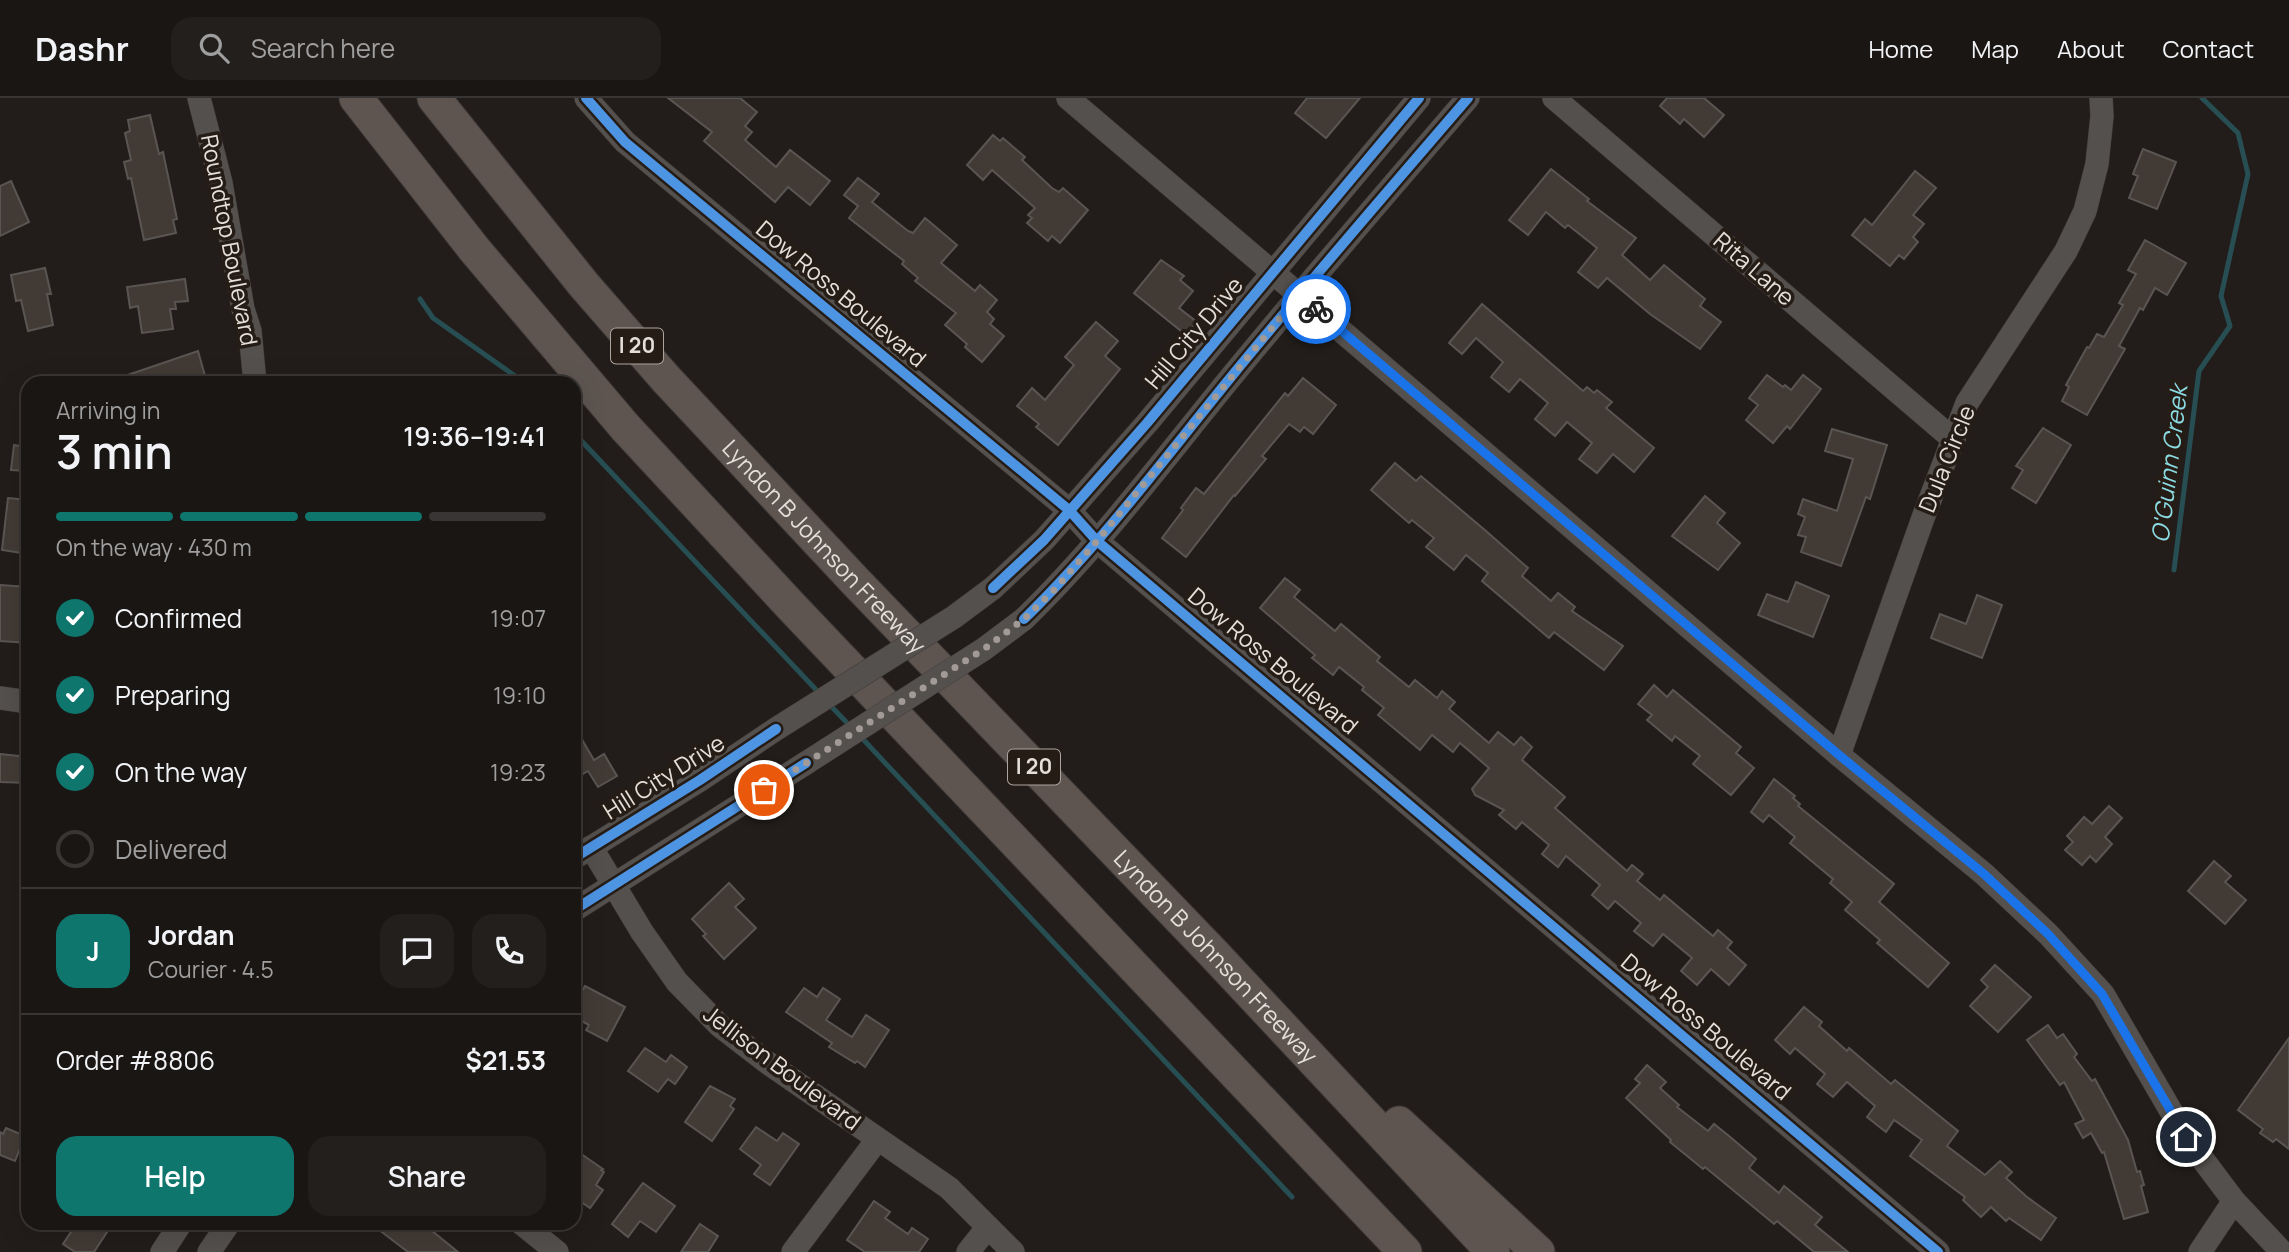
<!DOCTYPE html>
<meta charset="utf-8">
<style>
:root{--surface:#1a1614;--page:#231f1d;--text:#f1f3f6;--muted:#9f9fa0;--line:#383534;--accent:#0f766e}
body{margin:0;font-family:Manrope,sans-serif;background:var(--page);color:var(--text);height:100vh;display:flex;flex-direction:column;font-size:26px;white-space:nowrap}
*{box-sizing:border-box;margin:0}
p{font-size:23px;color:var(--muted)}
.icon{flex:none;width:38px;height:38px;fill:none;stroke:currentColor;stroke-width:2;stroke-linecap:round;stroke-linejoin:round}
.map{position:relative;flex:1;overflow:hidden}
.panel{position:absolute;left:21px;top:278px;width:560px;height:854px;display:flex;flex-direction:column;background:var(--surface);border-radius:21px;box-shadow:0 7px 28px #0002,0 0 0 2px var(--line)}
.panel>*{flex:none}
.pin{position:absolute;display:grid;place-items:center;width:60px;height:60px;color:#fff;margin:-30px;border:4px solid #fff;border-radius:50%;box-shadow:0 2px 7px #0007}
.courier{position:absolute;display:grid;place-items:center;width:70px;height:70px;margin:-35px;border:5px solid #1a73e8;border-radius:50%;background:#fff;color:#222;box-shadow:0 2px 9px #0007}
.head em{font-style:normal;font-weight:600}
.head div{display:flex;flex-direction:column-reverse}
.head{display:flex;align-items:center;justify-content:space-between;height:119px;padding:0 35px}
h1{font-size:46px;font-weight:600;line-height:52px}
.bar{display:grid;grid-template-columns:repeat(4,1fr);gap:10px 7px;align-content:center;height:84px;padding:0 35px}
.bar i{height:9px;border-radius:5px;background:var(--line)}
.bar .selected{background:var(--accent)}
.bar p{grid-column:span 4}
.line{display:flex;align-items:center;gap:18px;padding:0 35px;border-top:2px solid var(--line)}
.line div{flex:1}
.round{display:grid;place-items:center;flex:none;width:74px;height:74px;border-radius:21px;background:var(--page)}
ol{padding:0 35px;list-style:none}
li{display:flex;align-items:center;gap:21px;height:77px}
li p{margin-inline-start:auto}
li .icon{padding:7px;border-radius:50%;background:var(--accent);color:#fff;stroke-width:4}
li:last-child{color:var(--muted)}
li i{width:38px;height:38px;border:4px solid var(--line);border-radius:50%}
.action{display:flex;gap:14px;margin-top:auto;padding:14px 35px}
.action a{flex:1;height:80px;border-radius:21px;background:var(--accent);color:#fff;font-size:28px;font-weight:600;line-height:80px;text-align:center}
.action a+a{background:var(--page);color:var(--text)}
header{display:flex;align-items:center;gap:42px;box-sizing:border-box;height:98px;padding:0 35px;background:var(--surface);border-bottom:2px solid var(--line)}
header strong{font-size:33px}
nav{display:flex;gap:38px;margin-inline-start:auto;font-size:24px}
.search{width:490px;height:63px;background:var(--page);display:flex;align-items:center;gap:18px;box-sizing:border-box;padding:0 24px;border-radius:21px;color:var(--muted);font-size:26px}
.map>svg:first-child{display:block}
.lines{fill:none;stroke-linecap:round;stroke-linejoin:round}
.stream{stroke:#274e52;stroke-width:5}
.building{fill:#423b35;stroke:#595552;stroke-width:2}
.minor-casing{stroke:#3f3a38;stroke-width:24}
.highway-casing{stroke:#3f3a38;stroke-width:35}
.minor{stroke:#54504d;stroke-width:23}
.highway{stroke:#5e5550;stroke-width:33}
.minor-bridge-casing{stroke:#3f3a38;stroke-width:24;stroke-linecap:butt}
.minor-bridge{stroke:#54504d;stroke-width:23}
.cycleway-casing{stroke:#261c16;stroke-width:15}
.cycleway{stroke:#4d94e3;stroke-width:10}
.done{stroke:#a19a96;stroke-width:7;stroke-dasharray:0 12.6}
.route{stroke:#1a73e8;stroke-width:9}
.labels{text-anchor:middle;stroke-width:7;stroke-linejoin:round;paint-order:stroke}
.shield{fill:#261c16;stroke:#aca49e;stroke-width:2}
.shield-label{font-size:21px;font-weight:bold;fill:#e5ded9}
.street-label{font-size:23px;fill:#e5ded9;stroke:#261c16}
.water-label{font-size:24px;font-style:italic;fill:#8bdbe3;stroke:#261c16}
</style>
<header>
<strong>Dashr</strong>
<div class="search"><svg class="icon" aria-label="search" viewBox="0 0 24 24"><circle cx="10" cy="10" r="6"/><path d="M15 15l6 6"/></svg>Search here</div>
<nav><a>Home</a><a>Map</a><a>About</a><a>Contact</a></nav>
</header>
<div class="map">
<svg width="2289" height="1154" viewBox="0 0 2289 1154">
<rect width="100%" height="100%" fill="#221d1a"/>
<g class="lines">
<g class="stream">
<path d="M 420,201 L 433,220 L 525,285"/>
<path d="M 574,335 L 821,597"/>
<path d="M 2174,472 L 2199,273 L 2230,228 L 2221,198 L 2248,76 L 2238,35 L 2202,0"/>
<path d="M 827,604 L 852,630"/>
<path d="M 859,637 L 1292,1099"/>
</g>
</g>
<g class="building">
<path d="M 668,0 L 740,0 L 757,14 L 745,28 L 752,34 L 745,42 L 776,69 L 790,52 L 830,83 L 810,107 L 788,89 L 775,104 L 704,43 L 712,34 Z"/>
<path d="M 1307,0 L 1360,0 L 1326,40 L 1295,15 Z"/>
<path d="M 1667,0 L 1704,0 L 1724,17 L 1704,39 L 1684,21 L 1680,26 L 1660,8 Z"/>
<path d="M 150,17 L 159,56 L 163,54 L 177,121 L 173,122 L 176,135 L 144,142 L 131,80 L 128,81 L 124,64 L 131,62 L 125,35 L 130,33 L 128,22 Z"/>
<path d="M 993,37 L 1000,43 L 1003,40 L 1025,59 L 1022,62 L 1052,90 L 1059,94 L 1063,90 L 1088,112 L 1060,145 L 1052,138 L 1048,143 L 1027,125 L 1032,120 L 1028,117 L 1035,110 L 992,72 L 983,82 L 967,67 Z"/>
<path d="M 2143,51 L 2176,64 L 2157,111 L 2129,100 L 2138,78 L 2133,76 Z"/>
<path d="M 1551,71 L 1589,101 L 1587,103 L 1636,140 L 1622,157 L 1650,182 L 1664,167 L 1705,201 L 1700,208 L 1721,224 L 1700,251 L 1650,216 L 1607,180 L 1598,190 L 1578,174 L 1597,150 L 1568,127 L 1565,130 L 1546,114 L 1528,137 L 1509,122 Z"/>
<path d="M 1915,73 L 1936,90 L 1913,117 L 1924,126 L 1913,139 L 1918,144 L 1904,161 L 1899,157 L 1890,168 L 1852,137 L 1865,121 L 1872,127 Z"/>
<path d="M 858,80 L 879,96 L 872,104 L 908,133 L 913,135 L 925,120 L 957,147 L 941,165 L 975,193 L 980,187 L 997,202 L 987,214 L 994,221 L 990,226 L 1004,238 L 982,264 L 965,249 L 967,246 L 945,227 L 956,215 L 915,183 L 918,180 L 902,166 L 904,163 L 849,120 L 858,108 L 844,97 Z"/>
<path d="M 11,83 L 29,124 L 0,138 L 0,88 Z"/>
<path d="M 2145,142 L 2186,165 L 2167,197 L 2155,190 L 2143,212 L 2140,210 L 2119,248 L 2125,251 L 2087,317 L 2062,303 L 2069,289 L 2066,287 L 2087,249 L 2089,250 L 2097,236 L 2104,239 L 2123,207 L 2119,205 L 2136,176 L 2128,172 Z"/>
<path d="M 1161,162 L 1184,178 L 1180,182 L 1193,193 L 1179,210 L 1197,224 L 1186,237 L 1134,195 Z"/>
<path d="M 45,170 L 51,196 L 47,196 L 53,227 L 28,233 L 21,202 L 16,203 L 11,177 Z"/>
<path d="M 185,181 L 188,203 L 175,204 L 176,211 L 170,211 L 173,231 L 142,235 L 138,208 L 130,210 L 127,189 Z"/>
<path d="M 1482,206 L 1583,293 L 1587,289 L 1594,295 L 1597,292 L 1612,304 L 1606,310 L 1654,350 L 1634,374 L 1613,356 L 1597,375 L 1579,361 L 1592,345 L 1567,324 L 1555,338 L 1535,321 L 1548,305 L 1520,281 L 1509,294 L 1491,279 L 1503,264 L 1476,240 L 1462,256 L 1449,245 Z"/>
<path d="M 1096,224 L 1118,243 L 1105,258 L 1120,271 L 1058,347 L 1036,329 L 1039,326 L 1017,308 L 1032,290 L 1045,302 L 1074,267 L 1065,259 Z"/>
<path d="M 198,253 L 207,285 L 110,285 L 110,283 Z"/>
<path d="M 1767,277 L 1783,289 L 1785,287 L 1791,292 L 1803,277 L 1821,291 L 1790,331 L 1787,328 L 1773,345 L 1746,322 L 1758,307 L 1749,300 Z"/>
<path d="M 1303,280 L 1336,307 L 1313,336 L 1304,329 L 1300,334 L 1289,326 L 1262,358 L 1266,361 L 1235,398 L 1234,397 L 1186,459 L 1162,440 L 1183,412 L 1181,410 L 1196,390 L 1204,396 L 1285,295 L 1288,298 Z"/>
<path d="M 2043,330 L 2071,347 L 2036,405 L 2012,390 L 2023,372 L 2016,368 Z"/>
<path d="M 1832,331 L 1887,347 L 1870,401 L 1866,399 L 1841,468 L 1801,454 L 1806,439 L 1798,437 L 1805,419 L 1798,416 L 1803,401 L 1837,413 L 1853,361 L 1825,353 Z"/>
<path d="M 14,347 L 28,349 L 28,373 L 11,372 Z"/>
<path d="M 1395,365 L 1416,383 L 1421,378 L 1486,433 L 1528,470 L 1522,478 L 1551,503 L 1558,495 L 1575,509 L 1572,513 L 1623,548 L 1604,572 L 1554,534 L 1549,540 L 1482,483 L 1488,475 L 1466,457 L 1454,472 L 1426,449 L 1434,440 L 1412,422 L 1409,425 L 1371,392 Z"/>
<path d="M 1705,398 L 1725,415 L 1717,425 L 1740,445 L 1718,472 L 1672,438 Z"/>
<path d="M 8,400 L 28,402 L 28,456 L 2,452 Z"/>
<path d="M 1285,480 L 1300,492 L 1294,499 L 1335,533 L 1341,526 L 1380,559 L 1377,563 L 1409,589 L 1415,582 L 1437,600 L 1442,593 L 1455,604 L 1449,611 L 1489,645 L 1498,634 L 1514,647 L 1521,639 L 1532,649 L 1522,662 L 1565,699 L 1555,710 L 1627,773 L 1632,767 L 1643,776 L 1637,783 L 1660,802 L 1664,797 L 1713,838 L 1718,832 L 1732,844 L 1727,850 L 1746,867 L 1729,887 L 1711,871 L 1697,887 L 1681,873 L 1692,860 L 1663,836 L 1653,848 L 1634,833 L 1641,825 L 1615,803 L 1608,811 L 1592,797 L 1600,787 L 1566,758 L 1558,769 L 1542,756 L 1549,747 L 1522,724 L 1516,731 L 1499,717 L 1504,712 L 1475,697 L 1472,691 L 1489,670 L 1460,645 L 1453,654 L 1432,637 L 1420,652 L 1378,617 L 1384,610 L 1362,592 L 1364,589 L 1339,569 L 1333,577 L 1312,560 L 1315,557 L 1260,510 Z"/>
<path d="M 1796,484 L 1829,498 L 1813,539 L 1758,517 L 1767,496 L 1788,504 Z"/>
<path d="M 0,487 L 28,489 L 28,545 L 0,543 Z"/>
<path d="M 1977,497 L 2002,507 L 1982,560 L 1931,540 L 1940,516 L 1966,526 Z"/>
<path d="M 1654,587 L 1667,599 L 1673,592 L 1741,649 L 1736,655 L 1754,670 L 1731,697 L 1693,666 L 1700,658 L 1675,638 L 1672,643 L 1647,622 L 1652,617 L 1638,606 Z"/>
<path d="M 574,628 L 594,662 L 604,656 L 617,678 L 598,689 L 588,673 L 574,681 Z"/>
<path d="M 0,656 L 28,659 L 28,685 L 0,684 Z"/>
<path d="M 1774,681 L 1795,698 L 1793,700 L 1800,706 L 1798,708 L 1894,786 L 1879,804 L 1949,865 L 1928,889 L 1877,845 L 1880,842 L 1845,812 L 1852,804 L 1830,785 L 1833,781 L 1790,745 L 1795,739 L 1769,717 L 1763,724 L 1751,714 Z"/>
<path d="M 2109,708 L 2122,720 L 2105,739 L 2112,746 L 2096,764 L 2090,758 L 2082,767 L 2065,752 L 2073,744 L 2067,738 L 2084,719 L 2092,726 Z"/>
<path d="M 2214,763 L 2231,778 L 2225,784 L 2246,802 L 2225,826 L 2188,793 Z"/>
<path d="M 729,785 L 744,801 L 735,809 L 756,830 L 724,861 L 703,838 L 706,836 L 692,821 Z"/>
<path d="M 1995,867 L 2031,899 L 1998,934 L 1970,908 L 1988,889 L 1981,882 Z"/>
<path d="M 585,888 L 625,909 L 607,943 L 586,932 L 589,927 L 574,919 L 574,891 L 581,895 Z"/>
<path d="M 804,890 L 817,899 L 823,890 L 840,901 L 826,922 L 852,939 L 866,917 L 889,932 L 865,969 L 857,963 L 855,965 L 829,949 L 832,945 L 786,914 Z"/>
<path d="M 1804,909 L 1822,924 L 1819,928 L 1847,953 L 1849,950 L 1891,986 L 1895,982 L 1958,1033 L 1947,1048 L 1985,1077 L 2000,1063 L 2012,1074 L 2006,1080 L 2027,1099 L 2056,1120 L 2041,1142 L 2009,1120 L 2006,1123 L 1991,1109 L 1981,1119 L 1963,1102 L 1965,1099 L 1910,1058 L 1922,1042 L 1894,1022 L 1886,1034 L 1867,1019 L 1875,1008 L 1847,984 L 1833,999 L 1817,986 L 1825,976 L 1795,950 L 1790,956 L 1775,942 Z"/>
<path d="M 2048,927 L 2057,940 L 2063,936 L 2077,956 L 2074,959 L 2092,983 L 2095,981 L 2128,1042 L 2137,1074 L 2140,1073 L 2144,1087 L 2141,1088 L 2148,1114 L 2124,1121 L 2104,1054 L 2102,1055 L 2091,1035 L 2083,1040 L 2075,1026 L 2084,1022 L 2064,984 L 2060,987 L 2027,942 Z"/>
<path d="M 2289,940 L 2289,1051 L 2276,1041 L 2273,1044 L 2260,1035 L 2263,1031 L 2238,1012 Z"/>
<path d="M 645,950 L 666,964 L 671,957 L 687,969 L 675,986 L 668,981 L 658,994 L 628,973 Z"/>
<path d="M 1647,967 L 1666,984 L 1660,990 L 1679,1007 L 1677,1009 L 1708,1033 L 1714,1026 L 1729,1038 L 1756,1061 L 1749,1070 L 1779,1095 L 1784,1088 L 1822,1119 L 1815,1127 L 1848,1154 L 1814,1154 L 1777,1123 L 1774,1126 L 1705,1069 L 1703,1071 L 1670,1044 L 1671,1042 L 1626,1000 L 1640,985 L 1635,981 Z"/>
<path d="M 710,988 L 735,1001 L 730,1008 L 734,1011 L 712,1043 L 685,1024 Z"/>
<path d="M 756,1029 L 777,1043 L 783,1035 L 799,1046 L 770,1087 L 754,1076 L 761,1067 L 740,1051 Z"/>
<path d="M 6,1030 L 25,1038 L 15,1063 L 0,1057 L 0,1034 L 3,1036 Z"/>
<path d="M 574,1051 L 603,1071 L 601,1072 L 604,1074 L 596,1087 L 603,1092 L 590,1110 L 574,1099 Z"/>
<path d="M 643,1085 L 675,1108 L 656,1134 L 640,1123 L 628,1139 L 612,1126 Z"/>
<path d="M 874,1103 L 890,1114 L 885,1120 L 908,1136 L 912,1130 L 928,1141 L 919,1154 L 865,1154 L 847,1142 Z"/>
<path d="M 77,1125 L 113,1125 L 94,1154 L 75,1154 L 63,1146 Z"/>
<path d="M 370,1125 L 436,1125 L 431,1132 L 458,1154 L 408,1154 Z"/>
<path d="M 700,1126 L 718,1138 L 708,1154 L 681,1154 Z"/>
</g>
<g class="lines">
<g class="minor-casing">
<g id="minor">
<path d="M 199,0 L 221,85 L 243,211 L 250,233 L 255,285"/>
<path d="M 586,0 L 625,44 L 1069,412 L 1097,443 L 1938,1154"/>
<path d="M 1068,0 L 1839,657 L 1984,776 L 2048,836 L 2103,896 L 2186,1039 L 2234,1103 L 2282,1154"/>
<path d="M 1554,0 L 1954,342"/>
<path d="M 993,490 L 1044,442 L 1147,325 L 1419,0"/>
<path d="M 1024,521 C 1100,447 1164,361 1231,279 C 1308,185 1388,93 1468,0"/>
<path d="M 0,600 L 28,604"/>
<path d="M 1839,657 L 1923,420 L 1967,305 L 2066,153 L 2085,113 L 2097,66 L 2102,18 L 2101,0"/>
<path d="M 591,749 L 642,834 L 677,884 L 720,928 L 768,965 L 949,1090 L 1013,1154"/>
<path d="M 574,760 L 700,682 L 776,631"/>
<path d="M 574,812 L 806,665"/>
<path d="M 521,1125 L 557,1154"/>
<path d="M 162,1154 L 181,1125"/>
<path d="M 209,1154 L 229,1125"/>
<path d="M 793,1154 L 877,1042"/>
<path d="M 968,1154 L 988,1129"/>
<path d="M 2200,1154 L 2234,1103"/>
</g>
</g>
<g class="highway-casing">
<g id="highway">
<path d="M 356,0 L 474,151 L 625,329 L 789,506 L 1405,1154"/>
<path id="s1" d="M 434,0 L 584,187 L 666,281 L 855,483 L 1213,855 L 1493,1154"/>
<path d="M 1399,1025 L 1538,1154"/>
</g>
</g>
<use href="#minor" class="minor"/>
<use href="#highway" class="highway"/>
<g class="minor-bridge-casing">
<g id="minor-bridge">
<path d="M 776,631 L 954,519 L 993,490"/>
<path d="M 806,665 L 984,551 L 1024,521"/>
</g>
</g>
<use href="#minor-bridge" class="minor-bridge"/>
<g class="cycleway-casing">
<g id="cycleway">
<path d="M 586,0 L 625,44 L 1069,412 L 1097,443 L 1938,1154"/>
<path d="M 993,490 L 1044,442 L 1147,325 L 1419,0"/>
<path d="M 1024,521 C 1100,447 1164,361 1231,279 C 1308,185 1388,93 1468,0"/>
<path d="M 574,760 L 700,682 L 776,631"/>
<path d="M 574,812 L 806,665"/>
</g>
</g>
<use href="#cycleway" class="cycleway"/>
</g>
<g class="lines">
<path class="done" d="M 764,692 L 984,551 L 1024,521 L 1055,491 L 1097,443 L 1299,197 L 1316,211"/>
<path class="route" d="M 1316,211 L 1839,657 L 1984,776 L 2048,836 L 2102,896 L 2186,1039"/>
</g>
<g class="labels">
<g class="shield">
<rect x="611" y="230.5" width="52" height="35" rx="5"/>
<rect x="1008" y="651.5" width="52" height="35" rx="5"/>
</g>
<g class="shield-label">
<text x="637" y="255">I 20</text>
<text x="1034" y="676">I 20</text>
</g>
<g class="street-label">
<text transform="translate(229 142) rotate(79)" y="8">Roundtop Boulevard</text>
<text transform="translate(1754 171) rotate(41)" y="8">Rita Lane</text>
<text transform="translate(841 196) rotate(40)" y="8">Dow Ross Boulevard</text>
<text transform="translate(1194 235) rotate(-50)" y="8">Hill City Drive</text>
<text transform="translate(1947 361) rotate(-68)" y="8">Dula Circle</text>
<text dy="8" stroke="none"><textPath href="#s1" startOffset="595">Lyndon B Johnson Freeway</textPath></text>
<text transform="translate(1273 563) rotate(40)" y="8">Dow Ross Boulevard</text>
<text transform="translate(664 679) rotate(-32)" y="8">Hill City Drive</text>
<text dy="8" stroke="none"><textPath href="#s1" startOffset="1162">Lyndon B Johnson Freeway</textPath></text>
<text transform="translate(1706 929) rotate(40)" y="8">Dow Ross Boulevard</text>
<text transform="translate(782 970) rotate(37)" y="8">Jellison Boulevard</text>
</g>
<g class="water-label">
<text transform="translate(2170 366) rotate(-83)" y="8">O'Guinn Creek</text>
</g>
</g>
</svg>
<div class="pin" style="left:764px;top:692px;background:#ea580c"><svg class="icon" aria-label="bag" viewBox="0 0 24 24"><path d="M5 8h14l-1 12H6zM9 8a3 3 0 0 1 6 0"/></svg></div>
<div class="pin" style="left:2186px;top:1039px;background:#1f2937"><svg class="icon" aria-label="home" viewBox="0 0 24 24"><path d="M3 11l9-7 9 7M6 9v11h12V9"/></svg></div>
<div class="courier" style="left:1316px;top:211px"><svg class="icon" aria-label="bike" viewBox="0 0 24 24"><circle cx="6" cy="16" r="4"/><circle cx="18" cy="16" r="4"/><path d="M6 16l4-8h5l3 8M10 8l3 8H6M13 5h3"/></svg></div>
<section class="panel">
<div class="head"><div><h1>3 min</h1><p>Arriving in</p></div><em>19:36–19:41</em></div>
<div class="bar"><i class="selected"></i><i class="selected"></i><i class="selected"></i><i></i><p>On the way · 430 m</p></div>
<ol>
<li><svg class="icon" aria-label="check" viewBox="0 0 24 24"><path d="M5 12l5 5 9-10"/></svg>Confirmed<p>19:07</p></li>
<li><svg class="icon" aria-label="check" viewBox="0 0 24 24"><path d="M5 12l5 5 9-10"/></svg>Preparing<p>19:10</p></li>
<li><svg class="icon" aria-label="check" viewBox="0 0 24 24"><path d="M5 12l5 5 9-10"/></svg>On the way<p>19:23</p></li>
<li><i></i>Delivered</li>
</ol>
<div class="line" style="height:126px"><b class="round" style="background:var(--accent);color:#fff">J</b><div><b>Jordan</b><p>Courier · 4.5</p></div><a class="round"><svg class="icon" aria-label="chat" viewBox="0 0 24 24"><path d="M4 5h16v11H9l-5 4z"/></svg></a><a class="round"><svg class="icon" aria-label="phone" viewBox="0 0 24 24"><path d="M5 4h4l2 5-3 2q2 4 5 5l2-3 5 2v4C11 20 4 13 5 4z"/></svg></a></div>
<div class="line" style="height:91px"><div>Order #8806</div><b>$21.53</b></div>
<div class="action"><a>Help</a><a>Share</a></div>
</section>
</div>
